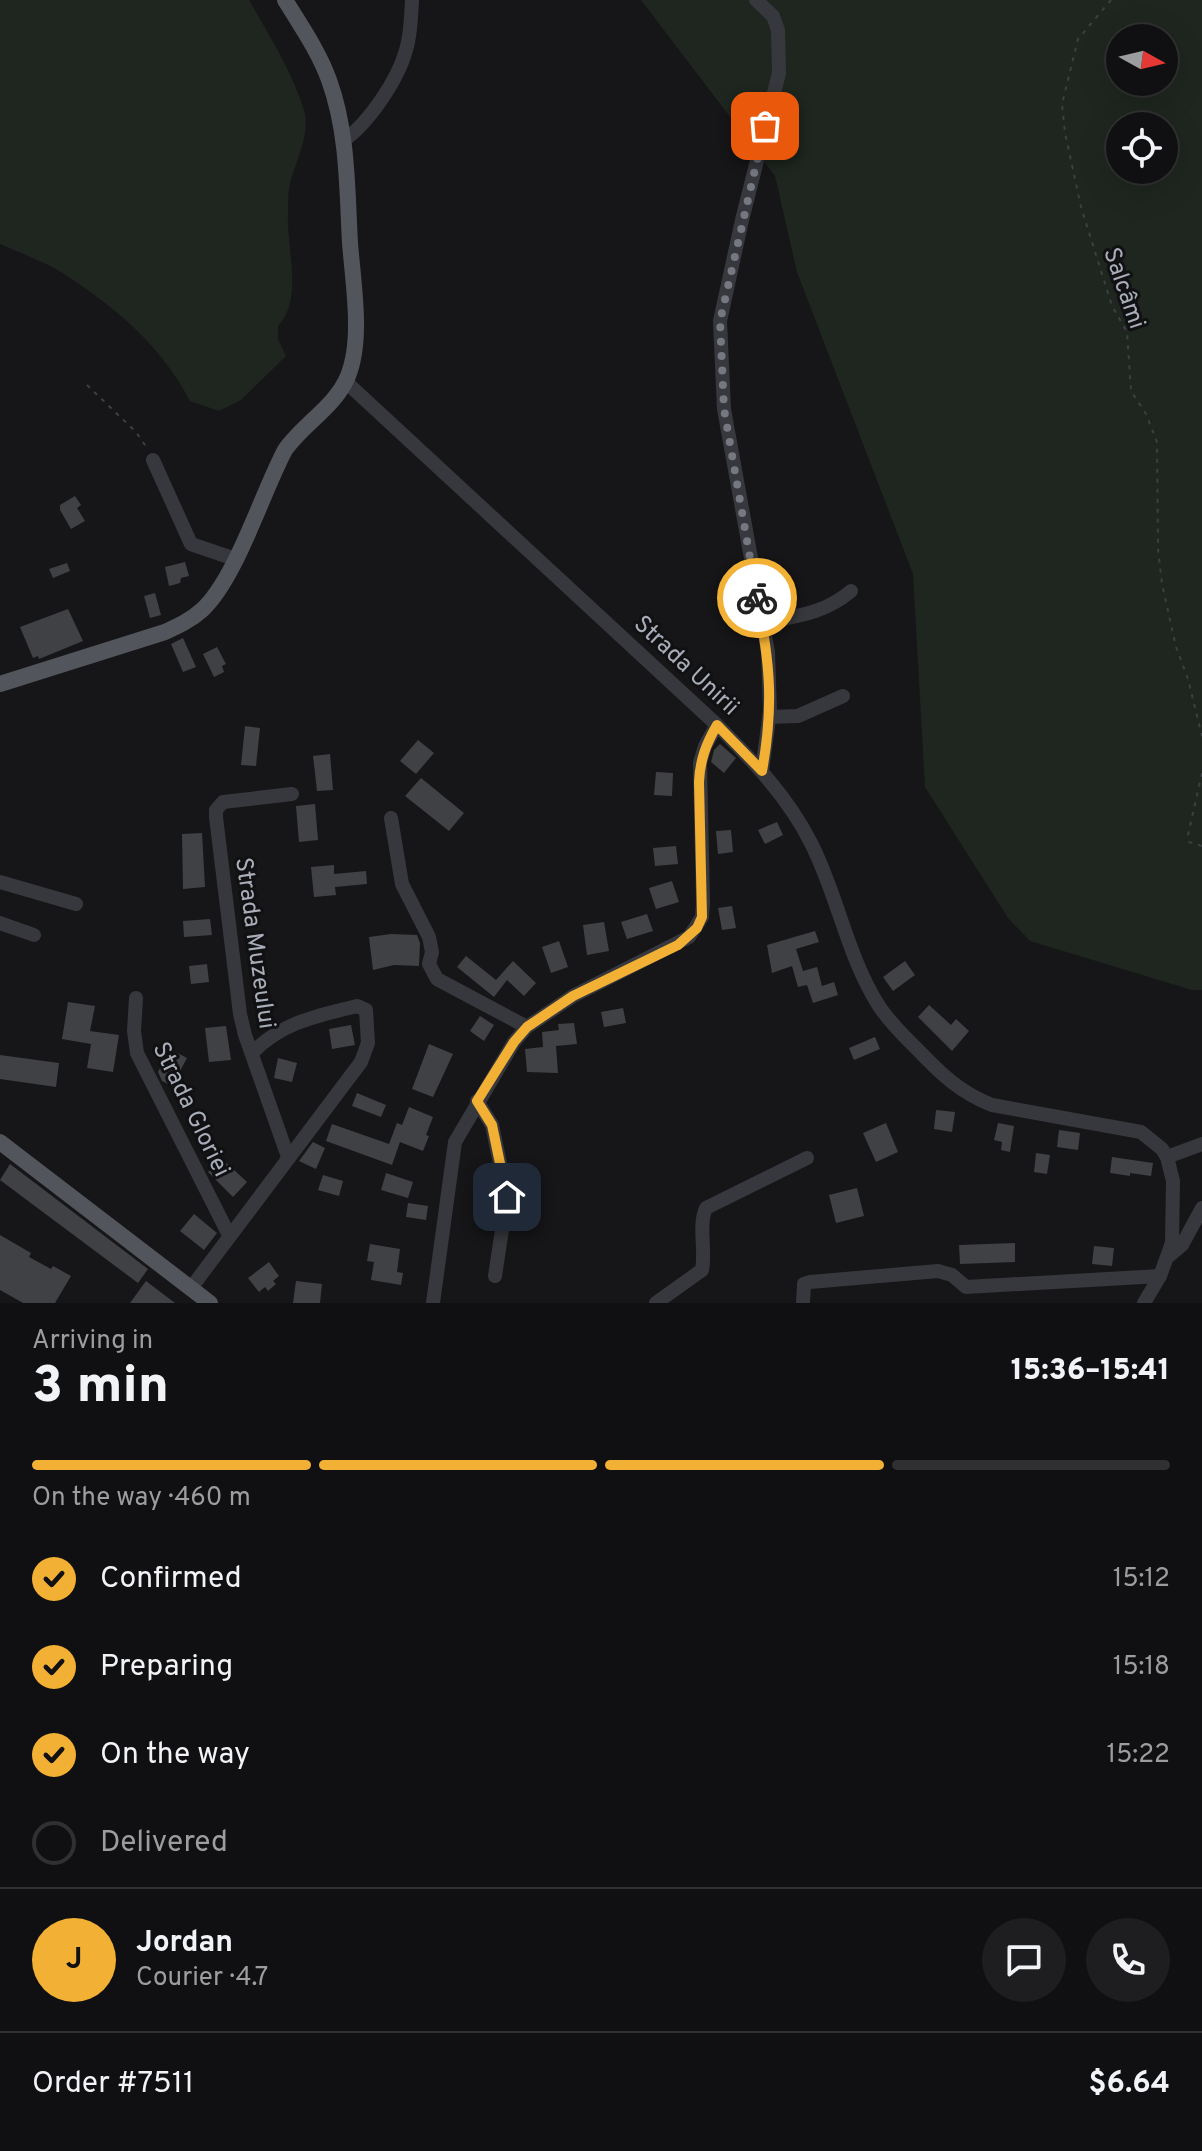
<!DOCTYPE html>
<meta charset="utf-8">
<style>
:root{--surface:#101012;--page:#1e1e20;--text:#f1f3f6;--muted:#9c9d9f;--line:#303032;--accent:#f2b134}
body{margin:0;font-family:Overpass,sans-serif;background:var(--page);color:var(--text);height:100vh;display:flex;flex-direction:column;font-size:30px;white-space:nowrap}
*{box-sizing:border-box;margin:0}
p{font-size:26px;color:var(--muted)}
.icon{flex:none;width:44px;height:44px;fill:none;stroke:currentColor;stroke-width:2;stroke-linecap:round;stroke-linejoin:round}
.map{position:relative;height:1303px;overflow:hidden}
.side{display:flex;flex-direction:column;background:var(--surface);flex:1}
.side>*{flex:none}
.needle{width:52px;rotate:98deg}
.buttons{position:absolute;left:1106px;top:24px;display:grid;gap:16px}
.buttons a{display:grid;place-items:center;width:72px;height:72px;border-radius:50%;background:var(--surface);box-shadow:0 8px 32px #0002,0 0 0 2px var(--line);font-size:40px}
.pin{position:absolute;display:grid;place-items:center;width:68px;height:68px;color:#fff;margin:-34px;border-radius:16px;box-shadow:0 4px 12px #0006}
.courier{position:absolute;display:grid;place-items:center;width:80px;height:80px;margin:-40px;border:6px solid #f2b134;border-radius:50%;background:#fff;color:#222;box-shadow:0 2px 10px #0007}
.summary em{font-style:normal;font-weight:800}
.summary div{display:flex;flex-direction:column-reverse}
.summary{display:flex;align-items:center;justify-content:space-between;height:136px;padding:0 32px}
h1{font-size:52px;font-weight:800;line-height:60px}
.bar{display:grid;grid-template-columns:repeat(4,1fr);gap:12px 8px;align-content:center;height:96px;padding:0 32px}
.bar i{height:10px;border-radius:6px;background:var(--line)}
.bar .active{background:var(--accent)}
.bar p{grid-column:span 4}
.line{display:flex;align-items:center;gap:20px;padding:0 32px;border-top:2px solid var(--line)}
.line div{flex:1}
.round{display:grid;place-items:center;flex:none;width:84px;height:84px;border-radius:42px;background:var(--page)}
ol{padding:0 32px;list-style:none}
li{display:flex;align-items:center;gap:24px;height:88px}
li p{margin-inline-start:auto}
li .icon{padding:8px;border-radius:50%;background:var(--accent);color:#111;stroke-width:4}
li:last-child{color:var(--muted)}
li i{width:44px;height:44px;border:4px solid var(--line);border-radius:50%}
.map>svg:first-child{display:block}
.green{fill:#1e261f;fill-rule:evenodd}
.building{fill:#404145}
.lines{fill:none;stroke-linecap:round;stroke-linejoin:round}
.path{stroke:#3d3f44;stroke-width:2;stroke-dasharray:4 6;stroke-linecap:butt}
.minor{stroke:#37383d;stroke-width:14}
.major{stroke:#53555c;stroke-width:16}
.done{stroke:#757880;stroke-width:8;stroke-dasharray:0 14.4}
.route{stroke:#f2b134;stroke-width:10}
.labels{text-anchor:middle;stroke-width:6;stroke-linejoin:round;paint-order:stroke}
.street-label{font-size:24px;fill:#a8adb8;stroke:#111113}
</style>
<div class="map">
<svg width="1202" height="1303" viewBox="0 0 1202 1303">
<rect width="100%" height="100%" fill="#161618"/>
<g class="green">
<path d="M 0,0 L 249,0 C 269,35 292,71 304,110 C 311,137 294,163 289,188 C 288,196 288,205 288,213 C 286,247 304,299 278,326 L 278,339 L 286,356 L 241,400 L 219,411 L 190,401 C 161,345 114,306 61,272 C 43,261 20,253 0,244 Z"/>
<path d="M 641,0 L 1202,0 L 1202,990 L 1192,990 L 1030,941 L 1008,918 L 925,787 L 913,574 L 797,272 L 775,176 ZM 1120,38 L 1164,38 L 1164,82 L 1120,82 ZM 1120,126 L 1164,126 L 1164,170 L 1120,170 Z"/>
</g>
<g class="building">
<path d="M 75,496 L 81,505 L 77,508 L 85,521 L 71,529 L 60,510 L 60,505 Z"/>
<path d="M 185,562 L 189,576 L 181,578 L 180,583 L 169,586 L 165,567 Z"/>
<path d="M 67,563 L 70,571 L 53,578 L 49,569 Z"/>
<path d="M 155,593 L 161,615 L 150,618 L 144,596 Z"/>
<path d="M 68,609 L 83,641 L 39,659 L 38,656 L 33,658 L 20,627 Z"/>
<path d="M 183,638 L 196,667 L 183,672 L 171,644 Z"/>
<path d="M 217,647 L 226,664 L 222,666 L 224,672 L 214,677 L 203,654 Z"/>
<path d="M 245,726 L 260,728 L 256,766 L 241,765 Z"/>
<path d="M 418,740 L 434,753 L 416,774 L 400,761 Z"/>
<path d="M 720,744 L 736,758 L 724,773 L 711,762 L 714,750 Z"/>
<path d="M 330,754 L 333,790 L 317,791 L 313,756 Z"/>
<path d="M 656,772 L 673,773 L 672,796 L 654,795 Z"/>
<path d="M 421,778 L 464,813 L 449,831 L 405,796 Z"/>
<path d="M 315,804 L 318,840 L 299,842 L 296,806 Z"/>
<path d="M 777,822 L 783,835 L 765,844 L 758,830 Z"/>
<path d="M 731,830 L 733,852 L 718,854 L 716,831 Z"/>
<path d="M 202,833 L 205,887 L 183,889 L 182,834 Z"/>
<path d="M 676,846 L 678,864 L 655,866 L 653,848 Z"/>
<path d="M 334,865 L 334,874 L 366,871 L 367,884 L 335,887 L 336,895 L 314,897 L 311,867 Z"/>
<path d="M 672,881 L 679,902 L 656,909 L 649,888 Z"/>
<path d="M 732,906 L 736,928 L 722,930 L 718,908 Z"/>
<path d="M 647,914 L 653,931 L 627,939 L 621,922 Z"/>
<path d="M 210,919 L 212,935 L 184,937 L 183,921 Z"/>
<path d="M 604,922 L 609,951 L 587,955 L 583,925 Z"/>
<path d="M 815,931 L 819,942 L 796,949 L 803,971 L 817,967 L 822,986 L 834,982 L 838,995 L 813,1003 L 807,985 L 798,987 L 792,966 L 772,973 L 767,945 Z"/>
<path d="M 391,934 L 417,935 L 420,943 L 419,966 L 394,965 L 373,970 L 369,937 Z"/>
<path d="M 559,941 L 568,967 L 551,973 L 542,947 Z"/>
<path d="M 466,956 L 496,980 L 513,961 L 536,983 L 524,996 L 507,980 L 494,997 L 457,967 Z"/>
<path d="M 905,961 L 915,975 L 893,991 L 883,977 Z"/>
<path d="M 207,964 L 209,982 L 191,984 L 189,966 Z"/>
<path d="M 68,1002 L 95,1006 L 90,1031 L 119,1035 L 113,1072 L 87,1068 L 91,1044 L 62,1039 Z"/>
<path d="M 929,1005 L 951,1025 L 956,1019 L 969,1031 L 952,1051 L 918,1017 Z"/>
<path d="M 623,1008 L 626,1023 L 604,1027 L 601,1012 Z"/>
<path d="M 480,1016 L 494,1025 L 484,1041 L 470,1031 Z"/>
<path d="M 574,1023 L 577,1044 L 556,1046 L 558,1073 L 527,1072 L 525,1049 L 543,1047 L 542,1032 L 559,1030 L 558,1024 Z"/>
<path d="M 351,1025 L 355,1045 L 332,1049 L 329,1029 Z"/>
<path d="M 226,1026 L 231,1060 L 209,1062 L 205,1028 Z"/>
<path d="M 875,1037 L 880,1049 L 854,1060 L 849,1048 Z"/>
<path d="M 429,1044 L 453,1054 L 433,1097 L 412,1089 Z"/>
<path d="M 170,1049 L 187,1058 L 172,1086 L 162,1081 L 158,1072 Z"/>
<path d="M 0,1055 L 59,1063 L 56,1087 L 0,1079 Z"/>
<path d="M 278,1058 L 297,1063 L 292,1082 L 274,1078 Z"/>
<path d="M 357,1093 L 386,1105 L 381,1117 L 352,1106 Z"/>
<path d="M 409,1107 L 433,1117 L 426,1135 L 429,1136 L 423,1151 L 400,1142 L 392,1165 L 326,1141 L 332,1124 L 389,1144 L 397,1123 L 402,1125 Z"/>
<path d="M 936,1110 L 955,1112 L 952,1132 L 934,1129 Z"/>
<path d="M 886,1123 L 898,1152 L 876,1162 L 863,1133 Z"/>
<path d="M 998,1123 L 1014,1126 L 1010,1152 L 1001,1150 L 1002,1142 L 994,1140 Z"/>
<path d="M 1059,1130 L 1080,1133 L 1078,1150 L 1057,1147 Z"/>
<path d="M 313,1142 L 325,1148 L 316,1169 L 299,1161 Z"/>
<path d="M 1036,1153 L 1050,1155 L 1047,1174 L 1034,1172 Z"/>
<path d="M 1112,1157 L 1153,1163 L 1151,1176 L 1130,1173 L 1130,1176 L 1110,1173 Z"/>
<path d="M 221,1158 L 247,1182 L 233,1197 L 208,1172 Z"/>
<path d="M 10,1164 L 148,1269 L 138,1283 L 0,1180 Z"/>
<path d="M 386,1173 L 413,1182 L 408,1198 L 381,1190 Z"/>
<path d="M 323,1175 L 343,1181 L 339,1196 L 318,1190 Z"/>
<path d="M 857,1188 L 864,1216 L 836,1223 L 829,1195 Z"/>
<path d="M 408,1203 L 428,1206 L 426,1220 L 406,1217 Z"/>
<path d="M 194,1214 L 217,1233 L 204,1250 L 180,1231 Z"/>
<path d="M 0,1235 L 31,1253 L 29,1257 L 51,1269 L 53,1266 L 71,1276 L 55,1303 L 23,1303 L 0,1290 Z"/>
<path d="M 1015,1243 L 1015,1262 L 960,1264 L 959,1245 Z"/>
<path d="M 370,1244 L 400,1249 L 397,1272 L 403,1273 L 401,1285 L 371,1280 L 374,1262 L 367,1261 Z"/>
<path d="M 1094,1246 L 1114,1248 L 1112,1266 L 1092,1264 Z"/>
<path d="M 269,1262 L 279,1276 L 273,1281 L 276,1284 L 268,1291 L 265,1287 L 259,1292 L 248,1278 Z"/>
<path d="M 146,1281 L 175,1303 L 130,1303 Z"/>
<path d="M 296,1281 L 322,1284 L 320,1303 L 293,1303 Z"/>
</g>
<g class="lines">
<g class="path">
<path d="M 1111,0 L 1078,39 L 1062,104 L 1065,133 L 1081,207 L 1112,306 L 1127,332 L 1131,391 L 1146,414 L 1157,442 L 1158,549 L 1162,584 L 1176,647 L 1188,679 L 1202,736"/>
<path d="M 87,385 L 136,432 L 147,448"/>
<path d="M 1202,773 L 1188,835 L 1189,842 L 1202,846"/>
</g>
<g class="minor">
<path d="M 756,0 L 773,16 L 778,30 L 779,73 L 742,220 L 720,321 L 724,409 L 768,652 L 770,711 L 762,771"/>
<path d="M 343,141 C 368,124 398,80 406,50 C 411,34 411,16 412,0"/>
<path d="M 346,382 L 717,725 C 753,761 788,797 811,843 C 838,896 847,956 879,1006 C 890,1023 905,1037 919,1051 C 942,1075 961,1093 992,1105 L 1141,1132 L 1162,1149 L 1167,1157 L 1173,1181 L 1172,1243 L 1160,1276 L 1144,1303"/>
<path d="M 153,460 L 191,544 L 235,559"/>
<path d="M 762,623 C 796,616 824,614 851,591"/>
<path d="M 769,717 L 798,716 L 843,696"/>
<path d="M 391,818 L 402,884 L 429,937 L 432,952 L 429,964 L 437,979 L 527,1027"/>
<path d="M 0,882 L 76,904"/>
<path d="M 0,923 L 34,935"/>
<path d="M 136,998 L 134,1031 L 137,1053 L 229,1235"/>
<path d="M 477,1101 L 492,1125 L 507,1197 L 495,1276"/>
<path d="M 288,1157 L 245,1035 L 240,1014 L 216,817 L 216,810 L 223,802 L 292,794"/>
<path d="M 1167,1157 L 1202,1144"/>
<path d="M 1169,1256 L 1182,1245 L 1202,1208"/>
<path d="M 191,1288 L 361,1062 L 368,1043 L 366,1010 L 357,1006 C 317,1016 282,1022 252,1053"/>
<path d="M 433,1303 L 455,1142 L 514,1042 L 527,1027 L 573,996 L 689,937 L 702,917 L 703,903 L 700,763 L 705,746 L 717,725"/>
<path d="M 656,1303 L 702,1270 C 706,1250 698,1226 706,1208 L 807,1158"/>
<path d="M 803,1303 L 804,1284 L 810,1282 L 938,1271 L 952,1275 L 966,1287 L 1160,1276"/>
</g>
<g class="major">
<path d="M 0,684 L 165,632 C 178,626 191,620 202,610 C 236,579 262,493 285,450 C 303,424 336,406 348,376 C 363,339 353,283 350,243 C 347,189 348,132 329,80 C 319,52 301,26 285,0"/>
<path d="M 0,1142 L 210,1303"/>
</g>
</g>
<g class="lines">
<path class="done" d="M 757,598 L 724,409 L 720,321 L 765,126"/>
<path class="route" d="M 507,1197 L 492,1125 L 477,1101 L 514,1042 L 527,1027 L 573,996 L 678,945 L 697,928 L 702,917 L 699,782 C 700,760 706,744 717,725 L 762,771 C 774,706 770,662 757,598"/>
</g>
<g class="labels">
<g class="street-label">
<text transform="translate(1125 288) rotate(71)" y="8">Salcâmi</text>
<text transform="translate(687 665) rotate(43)" y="8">Strada Unirii</text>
<text transform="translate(256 943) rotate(82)" y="8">Strada Muzeului</text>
<text transform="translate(192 1109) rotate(64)" y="8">Strada Gloriei</text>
</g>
</g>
</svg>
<div class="buttons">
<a><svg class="needle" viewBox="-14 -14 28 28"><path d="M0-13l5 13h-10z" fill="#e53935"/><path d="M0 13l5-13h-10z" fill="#9c9d9f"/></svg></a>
<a><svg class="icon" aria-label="locate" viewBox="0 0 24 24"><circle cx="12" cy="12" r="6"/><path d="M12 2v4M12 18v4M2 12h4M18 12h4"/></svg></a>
</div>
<div class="pin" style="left:765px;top:126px;background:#ea580c"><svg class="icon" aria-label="bag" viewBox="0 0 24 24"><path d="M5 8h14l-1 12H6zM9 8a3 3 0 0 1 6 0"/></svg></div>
<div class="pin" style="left:507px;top:1197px;background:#1f2937"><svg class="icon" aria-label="home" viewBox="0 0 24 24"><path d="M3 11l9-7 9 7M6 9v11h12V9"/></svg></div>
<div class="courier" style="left:757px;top:598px"><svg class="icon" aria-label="bike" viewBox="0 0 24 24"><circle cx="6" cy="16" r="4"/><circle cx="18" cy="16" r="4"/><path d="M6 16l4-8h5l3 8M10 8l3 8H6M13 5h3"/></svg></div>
</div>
<section class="side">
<div class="summary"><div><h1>3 min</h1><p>Arriving in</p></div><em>15:36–15:41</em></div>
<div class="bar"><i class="active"></i><i class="active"></i><i class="active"></i><i></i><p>On the way · 460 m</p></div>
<ol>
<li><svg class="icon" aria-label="check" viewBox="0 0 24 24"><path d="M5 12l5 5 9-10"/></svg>Confirmed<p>15:12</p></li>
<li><svg class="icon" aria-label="check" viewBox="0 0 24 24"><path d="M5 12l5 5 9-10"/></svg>Preparing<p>15:18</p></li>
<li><svg class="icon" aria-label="check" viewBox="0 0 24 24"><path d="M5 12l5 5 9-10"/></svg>On the way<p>15:22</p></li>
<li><i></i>Delivered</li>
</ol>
<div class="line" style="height:144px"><b class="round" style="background:var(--accent);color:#111">J</b><div><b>Jordan</b><p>Courier · 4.7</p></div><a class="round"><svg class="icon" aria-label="chat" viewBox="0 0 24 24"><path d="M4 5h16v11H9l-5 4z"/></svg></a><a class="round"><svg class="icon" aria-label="phone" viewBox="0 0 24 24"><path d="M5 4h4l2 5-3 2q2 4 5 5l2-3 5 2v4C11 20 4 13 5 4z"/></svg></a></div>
<div class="line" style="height:104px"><div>Order #7511</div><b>$6.64</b></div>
</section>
